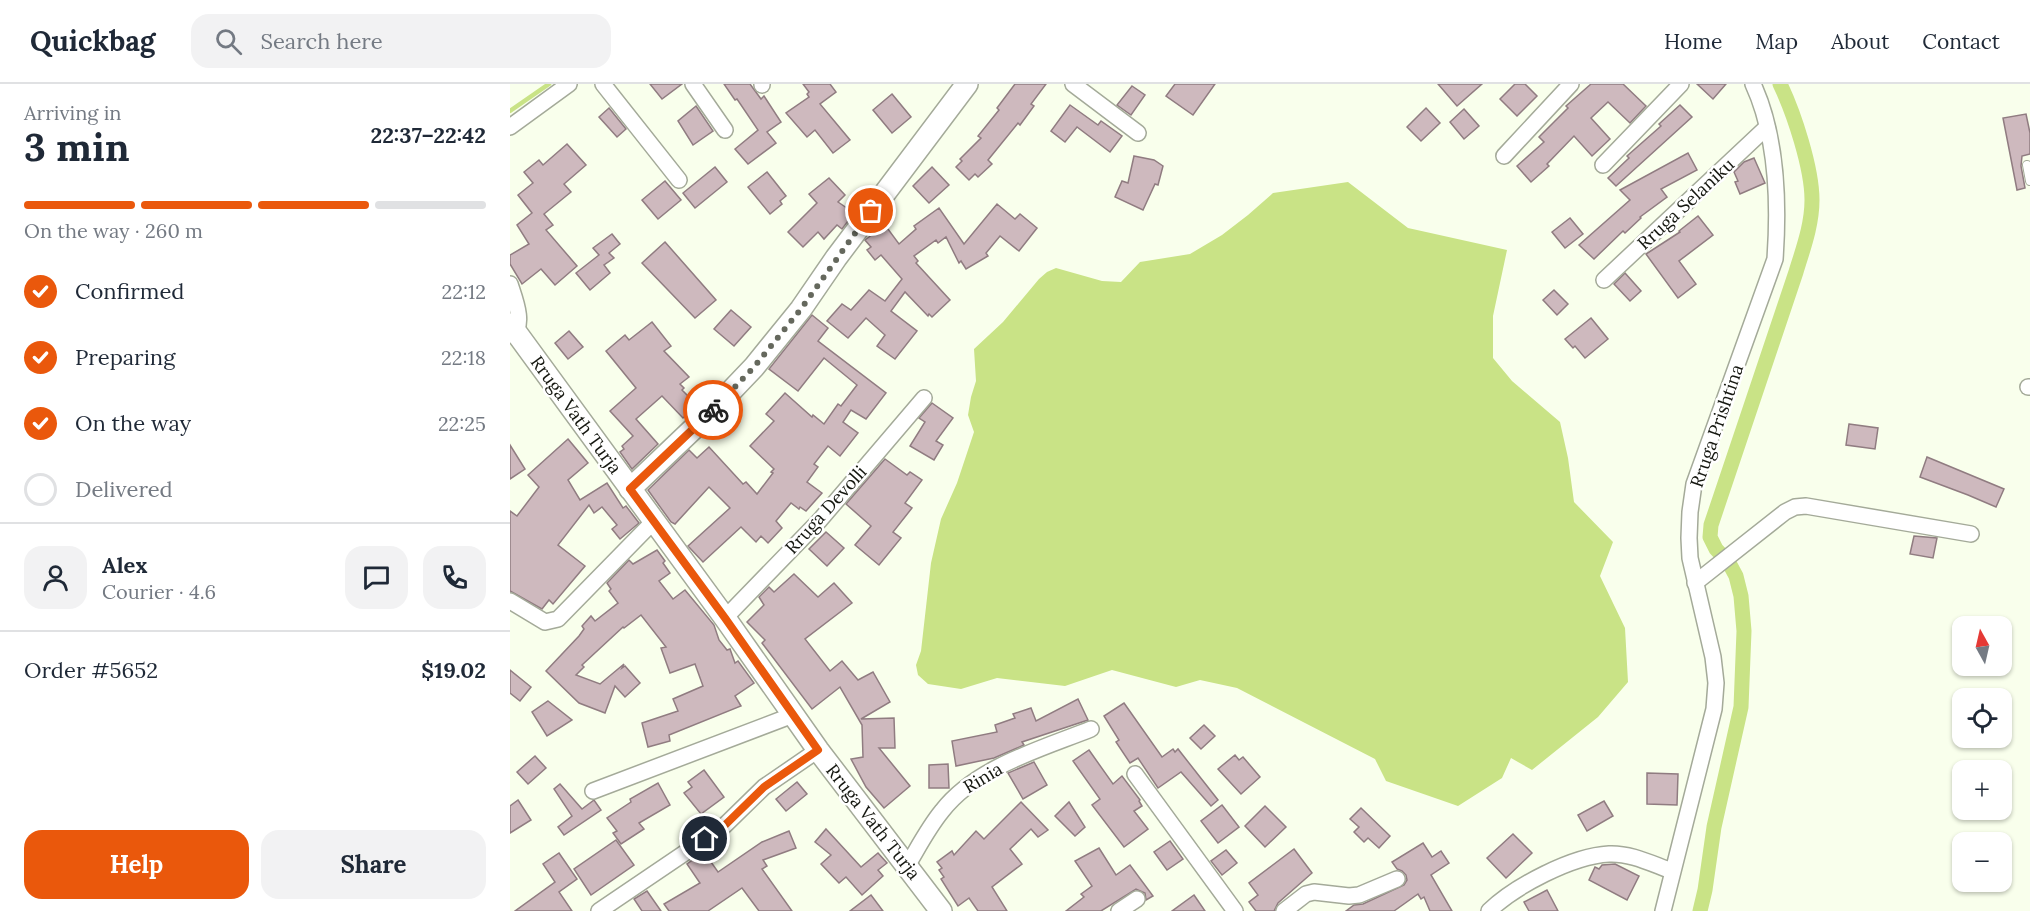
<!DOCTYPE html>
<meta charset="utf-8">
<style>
:root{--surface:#fff;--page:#f2f2f3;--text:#1f2937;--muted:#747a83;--line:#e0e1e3;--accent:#ea580c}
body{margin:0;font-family:Lora,serif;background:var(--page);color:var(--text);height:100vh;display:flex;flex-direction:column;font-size:22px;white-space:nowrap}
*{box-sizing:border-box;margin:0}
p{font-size:20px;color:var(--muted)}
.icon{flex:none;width:33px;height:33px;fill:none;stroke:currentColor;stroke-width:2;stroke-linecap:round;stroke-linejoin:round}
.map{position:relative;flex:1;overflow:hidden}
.details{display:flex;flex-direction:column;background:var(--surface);width:510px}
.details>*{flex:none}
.needle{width:39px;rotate:352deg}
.fabs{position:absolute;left:1442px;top:532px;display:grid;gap:12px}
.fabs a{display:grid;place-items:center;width:60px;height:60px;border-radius:12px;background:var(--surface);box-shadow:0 2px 4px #0004;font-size:30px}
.pin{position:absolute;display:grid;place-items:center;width:51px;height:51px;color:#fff;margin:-26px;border:3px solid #fff;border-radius:50%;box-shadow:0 2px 6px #0007}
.courier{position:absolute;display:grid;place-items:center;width:60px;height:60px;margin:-30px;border:4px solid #ea580c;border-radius:50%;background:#fff;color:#222;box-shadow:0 2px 8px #0007}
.overview em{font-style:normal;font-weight:700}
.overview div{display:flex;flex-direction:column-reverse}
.overview{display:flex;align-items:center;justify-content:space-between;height:102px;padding:0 24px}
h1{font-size:39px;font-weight:700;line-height:45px}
.bar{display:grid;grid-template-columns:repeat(4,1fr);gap:9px 6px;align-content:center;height:72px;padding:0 24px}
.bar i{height:8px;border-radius:4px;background:var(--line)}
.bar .on{background:var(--accent)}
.bar p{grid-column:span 4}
.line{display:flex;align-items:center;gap:15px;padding:0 24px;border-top:2px solid var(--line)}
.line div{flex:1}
.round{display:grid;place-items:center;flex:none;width:63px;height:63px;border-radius:18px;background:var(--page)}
ol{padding:0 24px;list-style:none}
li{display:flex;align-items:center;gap:18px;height:66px}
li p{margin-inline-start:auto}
li .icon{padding:6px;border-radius:50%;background:var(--accent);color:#fff;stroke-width:4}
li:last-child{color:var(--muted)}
li i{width:33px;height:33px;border:3px solid var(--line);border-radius:50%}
.button{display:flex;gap:12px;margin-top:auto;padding:12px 24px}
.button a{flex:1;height:69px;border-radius:18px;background:var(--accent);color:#fff;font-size:24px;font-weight:700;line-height:69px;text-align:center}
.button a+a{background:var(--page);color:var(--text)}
header{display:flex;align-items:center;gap:36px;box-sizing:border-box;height:84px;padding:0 30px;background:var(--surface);border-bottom:2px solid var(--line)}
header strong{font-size:28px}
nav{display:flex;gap:33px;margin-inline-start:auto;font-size:21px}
.search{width:420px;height:54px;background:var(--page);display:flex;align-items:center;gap:15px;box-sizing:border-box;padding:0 21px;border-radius:18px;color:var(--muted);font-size:22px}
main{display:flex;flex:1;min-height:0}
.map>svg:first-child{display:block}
.water{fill:#c9e386}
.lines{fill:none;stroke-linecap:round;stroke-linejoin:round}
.stream{stroke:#c9e386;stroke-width:4.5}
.canal{stroke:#c9e386;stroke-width:15}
.building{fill:#ceb9be;stroke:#907c81;stroke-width:1.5}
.lane-casing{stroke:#a4aa99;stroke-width:10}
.street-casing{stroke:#a4aa99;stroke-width:18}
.secondary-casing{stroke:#a4aa99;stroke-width:24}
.lane{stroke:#fff;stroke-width:8}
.street{stroke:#fff;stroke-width:15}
.secondary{stroke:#fff;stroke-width:21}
.done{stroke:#65685d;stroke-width:6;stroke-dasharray:0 10.8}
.route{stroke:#ea580c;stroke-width:8}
.labels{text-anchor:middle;stroke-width:5;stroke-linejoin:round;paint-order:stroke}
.street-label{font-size:18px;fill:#151710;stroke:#fff}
</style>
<header>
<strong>Quickbag</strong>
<div class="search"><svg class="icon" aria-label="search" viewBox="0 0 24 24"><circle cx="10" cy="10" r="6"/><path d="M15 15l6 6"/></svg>Search here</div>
<nav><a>Home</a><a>Map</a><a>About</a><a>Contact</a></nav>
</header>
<main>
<section class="details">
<div class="overview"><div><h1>3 min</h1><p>Arriving in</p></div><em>22:37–22:42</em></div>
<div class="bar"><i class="on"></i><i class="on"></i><i class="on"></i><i></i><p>On the way · 260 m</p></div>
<ol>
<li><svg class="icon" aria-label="check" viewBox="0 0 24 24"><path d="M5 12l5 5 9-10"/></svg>Confirmed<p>22:12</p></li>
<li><svg class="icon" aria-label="check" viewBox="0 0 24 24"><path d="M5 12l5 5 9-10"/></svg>Preparing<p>22:18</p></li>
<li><svg class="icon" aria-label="check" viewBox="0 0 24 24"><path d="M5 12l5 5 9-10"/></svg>On the way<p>22:25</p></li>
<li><i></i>Delivered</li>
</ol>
<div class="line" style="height:108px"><a class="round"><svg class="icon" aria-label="person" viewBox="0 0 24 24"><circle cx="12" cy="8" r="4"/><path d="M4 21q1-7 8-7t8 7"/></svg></a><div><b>Alex</b><p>Courier · 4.6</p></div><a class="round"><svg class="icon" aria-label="chat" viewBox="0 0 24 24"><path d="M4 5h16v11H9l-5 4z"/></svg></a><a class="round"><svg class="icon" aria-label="phone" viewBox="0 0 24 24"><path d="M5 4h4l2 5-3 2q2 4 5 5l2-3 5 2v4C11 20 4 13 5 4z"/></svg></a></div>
<div class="line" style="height:78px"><div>Order #5652</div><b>$19.02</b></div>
<div class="button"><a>Help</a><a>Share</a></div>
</section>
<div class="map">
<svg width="1520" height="827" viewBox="0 0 1520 827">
<rect width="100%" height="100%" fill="#f9ffec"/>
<path class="water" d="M 838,98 L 898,144 L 997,166 L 983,232 L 983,274 L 1002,297 L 1050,338 L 1058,374 L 1064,418 L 1103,458 L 1090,492 L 1115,544 L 1118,598 L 1088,633 L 1022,686 L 1001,674 L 992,694 L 948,722 L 876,697 L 865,675 L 727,604 L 690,596 L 666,603 L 602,586 L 555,602 L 487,594 L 451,605 L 418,600 L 408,591 L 406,581 L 411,567 L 421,479 L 431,435 L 447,399 L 464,348 L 458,331 L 461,313 L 466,297 L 464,265 L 493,238 L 529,195 L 537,188 L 546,184 L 592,197 L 611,198 L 630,178 L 680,170 L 712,151 L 738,131 L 763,109 Z"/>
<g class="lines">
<path class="stream" d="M 0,27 L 39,0"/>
<path class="canal" d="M 1190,827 L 1195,806 L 1204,743 L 1231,623 L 1234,547 L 1231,512 L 1226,492 L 1219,479 L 1206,465 L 1200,453 L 1201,441 L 1286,188 C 1293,165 1302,141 1302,116 C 1302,84 1284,29 1270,0"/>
</g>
<g class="building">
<path d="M 140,0 L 172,0 L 152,15 Z"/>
<path d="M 214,0 L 240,0 L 251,15 L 254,12 L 271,38 L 257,48 L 266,59 L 238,80 L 225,65 L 248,46 L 227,15 L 225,16 Z"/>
<path d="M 293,0 L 320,0 L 326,8 L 310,20 L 340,56 L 323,69 L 305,46 L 297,53 L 276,29 L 299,13 L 297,10 L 299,8 Z"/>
<path d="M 505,0 L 536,0 L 521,20 L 524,22 L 510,41 L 508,39 L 478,76 L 482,80 L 468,93 L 465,90 L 459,96 L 446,83 L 452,77 L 450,75 L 471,54 L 468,52 L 489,26 L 487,24 Z"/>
<path d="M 665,0 L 705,0 L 683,31 L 656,12 Z"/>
<path d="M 928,0 L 972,0 L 947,22 Z"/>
<path d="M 1005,0 L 1015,0 L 1027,12 L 1007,32 L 990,15 Z"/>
<path d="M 1081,0 L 1113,0 L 1136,22 L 1120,39 L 1098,18 L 1081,34 L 1100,55 L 1082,72 L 1064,52 L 1037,80 L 1039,82 L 1021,98 L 1007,82 L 1034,58 L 1029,53 L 1058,24 L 1056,22 Z"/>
<path d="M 1187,0 L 1216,0 L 1203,15 Z"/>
<path d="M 622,2 L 635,11 L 621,31 L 607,21 Z"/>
<path d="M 382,10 L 401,33 L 382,49 L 363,26 Z"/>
<path d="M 560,21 L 588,41 L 591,37 L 612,52 L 600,68 L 567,43 L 555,58 L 541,47 Z"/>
<path d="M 1170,21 L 1182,33 L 1106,102 L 1098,94 L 1119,74 L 1117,72 L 1151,42 L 1149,40 Z"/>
<path d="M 186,22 L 203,47 L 183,61 L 168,37 Z"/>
<path d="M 99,24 L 116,45 L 107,53 L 89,33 Z"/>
<path d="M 916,24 L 930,39 L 911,57 L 897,43 Z"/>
<path d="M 954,25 L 969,42 L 954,55 L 940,38 Z"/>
<path d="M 1516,30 L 1520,49 L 1520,70 L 1512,72 L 1511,82 L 1515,104 L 1507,106 L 1493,34 Z"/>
<path d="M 57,60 L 76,81 L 54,100 L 61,108 L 34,130 L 43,141 L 36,146 L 67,182 L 45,201 L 31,185 L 12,200 L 0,180 L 0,171 L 19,160 L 7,141 L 22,129 L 8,111 L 23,99 L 14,88 L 29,76 L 33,81 Z"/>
<path d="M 1178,69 L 1187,86 L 1151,105 L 1157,113 L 1130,133 L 1131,134 L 1115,149 L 1113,147 L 1084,175 L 1069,161 L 1120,116 L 1110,106 Z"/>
<path d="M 624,72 L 644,76 L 653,82 L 648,101 L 645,100 L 633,126 L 605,113 L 612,97 L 618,99 Z"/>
<path d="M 1244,74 L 1255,99 L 1230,110 L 1225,98 L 1228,97 L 1224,88 L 1234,78 Z"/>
<path d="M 205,83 L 217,98 L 185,124 L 173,109 Z"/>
<path d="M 422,83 L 439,101 L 419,119 L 403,102 Z"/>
<path d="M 257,88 L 276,112 L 270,117 L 272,120 L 260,130 L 238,103 Z"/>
<path d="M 319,94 L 335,111 L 328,118 L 344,129 L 332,145 L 327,141 L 314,155 L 308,148 L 293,163 L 278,148 L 307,119 L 299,110 Z"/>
<path d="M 155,97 L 171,116 L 148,135 L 132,116 Z"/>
<path d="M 487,120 L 505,135 L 510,130 L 527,144 L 509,167 L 490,152 L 476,169 L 478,172 L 456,185 L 451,177 L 449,179 L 436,153 L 428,159 L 426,156 L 404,172 L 408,177 L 406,179 L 440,216 L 422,233 L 419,230 L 418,232 L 395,208 L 381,227 L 407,247 L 385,275 L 367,262 L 375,251 L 356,234 L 338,254 L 317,237 L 332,220 L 341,226 L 359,206 L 375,217 L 392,195 L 371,171 L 365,176 L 357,166 L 361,163 L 355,156 L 375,141 L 389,160 L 406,145 L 404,142 L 429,124 L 454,160 Z"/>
<path d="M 1188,132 L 1203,151 L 1169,177 L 1186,200 L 1168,214 L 1136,170 L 1170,148 L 1169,147 Z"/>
<path d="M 1060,134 L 1073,150 L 1055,164 L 1042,148 Z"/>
<path d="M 102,150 L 110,160 L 99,169 L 104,174 L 94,181 L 100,189 L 80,206 L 66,189 L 89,171 L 83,164 Z"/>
<path d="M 155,158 L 206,216 L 185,234 L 132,179 Z"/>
<path d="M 1115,189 L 1131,207 L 1120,217 L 1104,200 Z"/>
<path d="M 1044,206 L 1058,220 L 1047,231 L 1033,216 Z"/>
<path d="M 221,226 L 241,243 L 224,262 L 204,245 Z"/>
<path d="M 302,231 L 318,244 L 308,257 L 376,309 L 356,335 L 341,326 L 333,338 L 348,349 L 330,372 L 318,362 L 304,380 L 308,383 L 297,398 L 312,409 L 296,427 L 290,423 L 289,425 L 281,419 L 266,437 L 272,444 L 258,459 L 251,452 L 246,458 L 231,443 L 193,478 L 178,462 L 220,424 L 199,403 L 165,440 L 161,438 L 138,406 L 179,366 L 187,374 L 199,363 L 233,400 L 236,398 L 247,410 L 263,389 L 261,388 L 264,385 L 240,362 L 264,337 L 256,330 L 275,309 L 302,333 L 303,331 L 314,340 L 328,320 L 331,322 L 347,301 L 314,274 L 288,307 L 259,285 Z"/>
<path d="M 1081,234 L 1098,255 L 1075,274 L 1065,262 L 1063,264 L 1055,255 Z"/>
<path d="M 142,238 L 161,262 L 154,267 L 179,293 L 170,300 L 174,304 L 172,306 L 187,321 L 173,334 L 152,312 L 126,335 L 148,360 L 122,385 L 110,368 L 114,365 L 112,362 L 123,352 L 100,327 L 126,304 L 96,267 L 115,251 L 119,256 Z"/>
<path d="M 59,247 L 73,263 L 58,275 L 45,259 Z"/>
<path d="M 422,319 L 443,334 L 426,357 L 433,361 L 424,376 L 400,362 L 415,338 L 409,334 Z"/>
<path d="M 1339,340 L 1368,344 L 1365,365 L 1336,361 Z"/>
<path d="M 58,355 L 78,379 L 58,396 L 70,416 L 97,399 L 113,424 L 116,422 L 129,439 L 110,455 L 102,445 L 107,441 L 92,423 L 84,429 L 79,421 L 48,461 L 75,482 L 43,520 L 39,516 L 32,525 L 0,507 L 0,427 L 7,432 L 29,403 L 18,391 Z"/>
<path d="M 0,361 L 15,385 L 0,395 Z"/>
<path d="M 1417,373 L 1494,405 L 1486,423 L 1458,411 L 1410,393 Z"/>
<path d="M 375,375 L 397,391 L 400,388 L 412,396 L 395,419 L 402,424 L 383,448 L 391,454 L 369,481 L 345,461 L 361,442 L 336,420 Z"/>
<path d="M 316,448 L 334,464 L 317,482 L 299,465 Z"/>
<path d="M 1404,452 L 1427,454 L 1423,474 L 1400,470 Z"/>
<path d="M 147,466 L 155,477 L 153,479 L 160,489 L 149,497 L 163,515 L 175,506 L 204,541 L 209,556 L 217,566 L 220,565 L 225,579 L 228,577 L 244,599 L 225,612 L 231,622 L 159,651 L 160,657 L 138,663 L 132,639 L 168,627 L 163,615 L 193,602 L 185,580 L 160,589 L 151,564 L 156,563 L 131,531 L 114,544 L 113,543 L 72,581 L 74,583 L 66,591 L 90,600 L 114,580 L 112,584 L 115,582 L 130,599 L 115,613 L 105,602 L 95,629 L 69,619 L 36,587 L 69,552 L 74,545 L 72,542 L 81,532 L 85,537 L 108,519 L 99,507 L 101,505 L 97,499 L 119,476 L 123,480 Z"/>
<path d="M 284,490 L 308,513 L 324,499 L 342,519 L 295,555 L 320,587 L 332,577 L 348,596 L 363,588 L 380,618 L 351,635 L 384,634 L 385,664 L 369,664 L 400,702 L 374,724 L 356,703 L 341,675 L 353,673 L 352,641 L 330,603 L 302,625 L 252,559 L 255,556 L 237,538 L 254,521 L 249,513 L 259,503 L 264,508 Z"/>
<path d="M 0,586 L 21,603 L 10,617 L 0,609 Z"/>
<path d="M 568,615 L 578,636 L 512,658 L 514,661 L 484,674 L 446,682 L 442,657 L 487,648 L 485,641 L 505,634 L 503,630 L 521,624 L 526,637 Z"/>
<path d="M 38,617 L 62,636 L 37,652 L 22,628 Z"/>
<path d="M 614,619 L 652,673 L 663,665 L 665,668 L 668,665 L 708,716 L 701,722 L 671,688 L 648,704 L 628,674 L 620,679 L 606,658 L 609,656 L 594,632 Z"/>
<path d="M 694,641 L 705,652 L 691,665 L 680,654 Z"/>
<path d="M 579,666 L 603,700 L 612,692 L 630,716 L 629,717 L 632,722 L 624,727 L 638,745 L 614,763 L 582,721 L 590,715 L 563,677 Z"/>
<path d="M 725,671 L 729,676 L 733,673 L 750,693 L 731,710 L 708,685 Z"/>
<path d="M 25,672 L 36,684 L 18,700 L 7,688 Z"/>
<path d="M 524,678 L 537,701 L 513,715 L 498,689 Z"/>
<path d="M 438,680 L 439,704 L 419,704 L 419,681 Z"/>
<path d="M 194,686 L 214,713 L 191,730 L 174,709 L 182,703 L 178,698 Z"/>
<path d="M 1137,689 L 1168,690 L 1167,721 L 1137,720 Z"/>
<path d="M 287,698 L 297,710 L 276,727 L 266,715 Z"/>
<path d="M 148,699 L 160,721 L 129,739 L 134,745 L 111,760 L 103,749 L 107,747 L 97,734 L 121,718 L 120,715 Z"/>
<path d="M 50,700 L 72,725 L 84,716 L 91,726 L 54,751 L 48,743 L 62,732 L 44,705 Z"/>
<path d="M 8,716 L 21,736 L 0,749 L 0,722 Z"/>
<path d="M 1094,717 L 1103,732 L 1077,747 L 1068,731 Z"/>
<path d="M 511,718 L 538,746 L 528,753 L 521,745 L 500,765 L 512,780 L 482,803 L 497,827 L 468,827 L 459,814 L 448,822 L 431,795 L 434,793 L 429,786 L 432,784 L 427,778 L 442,767 L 444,771 L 466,747 L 474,755 Z"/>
<path d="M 559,718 L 575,743 L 565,752 L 545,732 Z"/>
<path d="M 712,721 L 729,743 L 708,759 L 691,737 Z"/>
<path d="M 755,722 L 776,743 L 755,763 L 735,742 Z"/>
<path d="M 851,724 L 880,752 L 869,764 L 858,754 L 854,758 L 844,748 L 849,743 L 840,735 Z"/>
<path d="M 316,745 L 351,783 L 368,769 L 377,779 L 368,786 L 373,792 L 352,811 L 336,793 L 329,799 L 311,780 L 321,771 L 305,758 Z"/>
<path d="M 279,747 L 286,764 L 253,776 L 257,782 L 252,785 L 282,827 L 249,827 L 232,804 L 198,827 L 159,827 L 154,820 L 190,799 L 177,780 L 194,768 L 208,788 L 252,758 Z"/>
<path d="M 1003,750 L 1022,769 L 996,794 L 977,774 Z"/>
<path d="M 106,756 L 124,781 L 81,811 L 64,785 Z"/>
<path d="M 660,757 L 673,775 L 657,786 L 644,768 Z"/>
<path d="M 913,759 L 922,773 L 931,767 L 939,779 L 921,791 L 942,827 L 920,827 L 914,813 L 911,815 L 908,810 L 884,827 L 836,827 L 844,821 L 853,820 L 894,801 L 897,796 L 896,791 L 892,787 L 887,785 L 882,778 Z"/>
<path d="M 589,764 L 606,791 L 620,781 L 643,812 L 636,816 L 635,809 L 626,805 L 591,827 L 556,827 L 574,813 L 571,810 L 582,802 L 565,777 Z"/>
<path d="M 784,765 L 802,789 L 768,819 L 764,827 L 746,827 L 739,818 L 748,811 L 739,799 Z"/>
<path d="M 716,766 L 727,779 L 712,791 L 701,777 Z"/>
<path d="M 49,769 L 67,795 L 49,808 L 62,827 L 5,827 L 45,798 L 33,780 Z"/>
<path d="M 1105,780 L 1129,792 L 1117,816 L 1079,796 L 1085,783 L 1089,785 L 1092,781 Z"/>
<path d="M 1037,806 L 1048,827 L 1019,827 L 1014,818 Z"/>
<path d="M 137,807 L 151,827 L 132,827 L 124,815 Z"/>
<path d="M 361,811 L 373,827 L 340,827 Z"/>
<path d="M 684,811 L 695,827 L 662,827 Z"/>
</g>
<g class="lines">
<g class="lane-casing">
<path id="lane" d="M 1517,81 L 1520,97"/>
</g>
<g class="street-casing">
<g id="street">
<path d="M 93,0 L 169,96"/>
<path d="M 183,0 L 215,46"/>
<path d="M 252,0 L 252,1"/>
<path d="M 563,0 L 628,49"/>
<path d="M 0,43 L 59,0"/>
<path d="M 994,72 L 1061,0"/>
<path d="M 1093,81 L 1171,0"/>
<path d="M 1094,196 L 1257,43"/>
<path d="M 0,200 C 4,213 16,241 2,251"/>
<path d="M 1518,303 L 1520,303"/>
<path d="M 1185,499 L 1275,428 L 1285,423 L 1296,422 L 1461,450"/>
<path d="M 0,517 L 35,538 L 48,535 L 143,438"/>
<path d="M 215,534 L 310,436 L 414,314"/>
<path d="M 625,690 L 725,827"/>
<path d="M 83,707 L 283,631"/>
<path d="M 397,782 C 408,764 418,744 432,727 C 466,683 531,665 581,645"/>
<path d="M 89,827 L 213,743 L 254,703 L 308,666"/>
<path d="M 609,827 L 627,815"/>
<path d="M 774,827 L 796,810 L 804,808 L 839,812 L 849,811 L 887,795"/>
<path d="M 979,827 C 1005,802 1062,772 1099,770 C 1121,769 1142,780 1162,787"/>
<path d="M 1153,827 L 1204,625 L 1206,599 L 1203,573 L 1180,474 L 1179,454 L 1180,428 L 1184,400 L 1265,175 C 1269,119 1267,52 1243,0"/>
</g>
</g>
<g class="secondary-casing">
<g id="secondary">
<path d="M 0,240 L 215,534 L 308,666 L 431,827"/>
<path d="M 120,405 L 202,327 L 244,283 L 291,225 L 326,174 L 457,0"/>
</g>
</g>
<use href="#lane" class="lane"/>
<use href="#street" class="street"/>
<use href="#secondary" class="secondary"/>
</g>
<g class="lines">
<path class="done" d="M 203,326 L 244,283 L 291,225 L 361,127"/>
<path class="route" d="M 195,755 L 213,743 L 254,703 L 308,666 L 215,534 L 120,405 L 203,326"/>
</g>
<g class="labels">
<g class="street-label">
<text transform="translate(1176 120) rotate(-43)" y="6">Rruga Selaniku</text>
<text transform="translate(66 331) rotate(54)" y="6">Rruga Vath Turja</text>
<text transform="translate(1207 342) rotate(-71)" y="6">Rruga Prishtina</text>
<text transform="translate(316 426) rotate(-48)" y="6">Rruga Devolli</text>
<text transform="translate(473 694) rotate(-31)" y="6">Rinia</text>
<text transform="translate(363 738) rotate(52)" y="6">Rruga Vath Turja</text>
</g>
</g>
</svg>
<div class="fabs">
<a><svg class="needle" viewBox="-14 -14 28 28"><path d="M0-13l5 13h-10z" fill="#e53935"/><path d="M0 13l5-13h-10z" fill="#747a83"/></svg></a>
<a><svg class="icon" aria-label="locate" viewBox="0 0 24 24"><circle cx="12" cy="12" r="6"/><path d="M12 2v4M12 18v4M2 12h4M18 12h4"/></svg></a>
<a>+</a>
<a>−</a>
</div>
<div class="pin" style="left:361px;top:127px;background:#ea580c"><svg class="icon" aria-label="bag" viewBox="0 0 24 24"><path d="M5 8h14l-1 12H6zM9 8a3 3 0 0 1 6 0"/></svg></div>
<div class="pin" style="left:195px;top:755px;background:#1f2937"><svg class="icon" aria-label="home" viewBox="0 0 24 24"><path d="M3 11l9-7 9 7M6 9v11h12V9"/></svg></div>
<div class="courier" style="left:203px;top:326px"><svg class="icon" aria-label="bike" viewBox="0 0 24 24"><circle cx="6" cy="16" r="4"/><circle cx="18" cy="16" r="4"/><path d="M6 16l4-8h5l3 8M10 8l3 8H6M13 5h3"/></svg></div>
</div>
</main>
